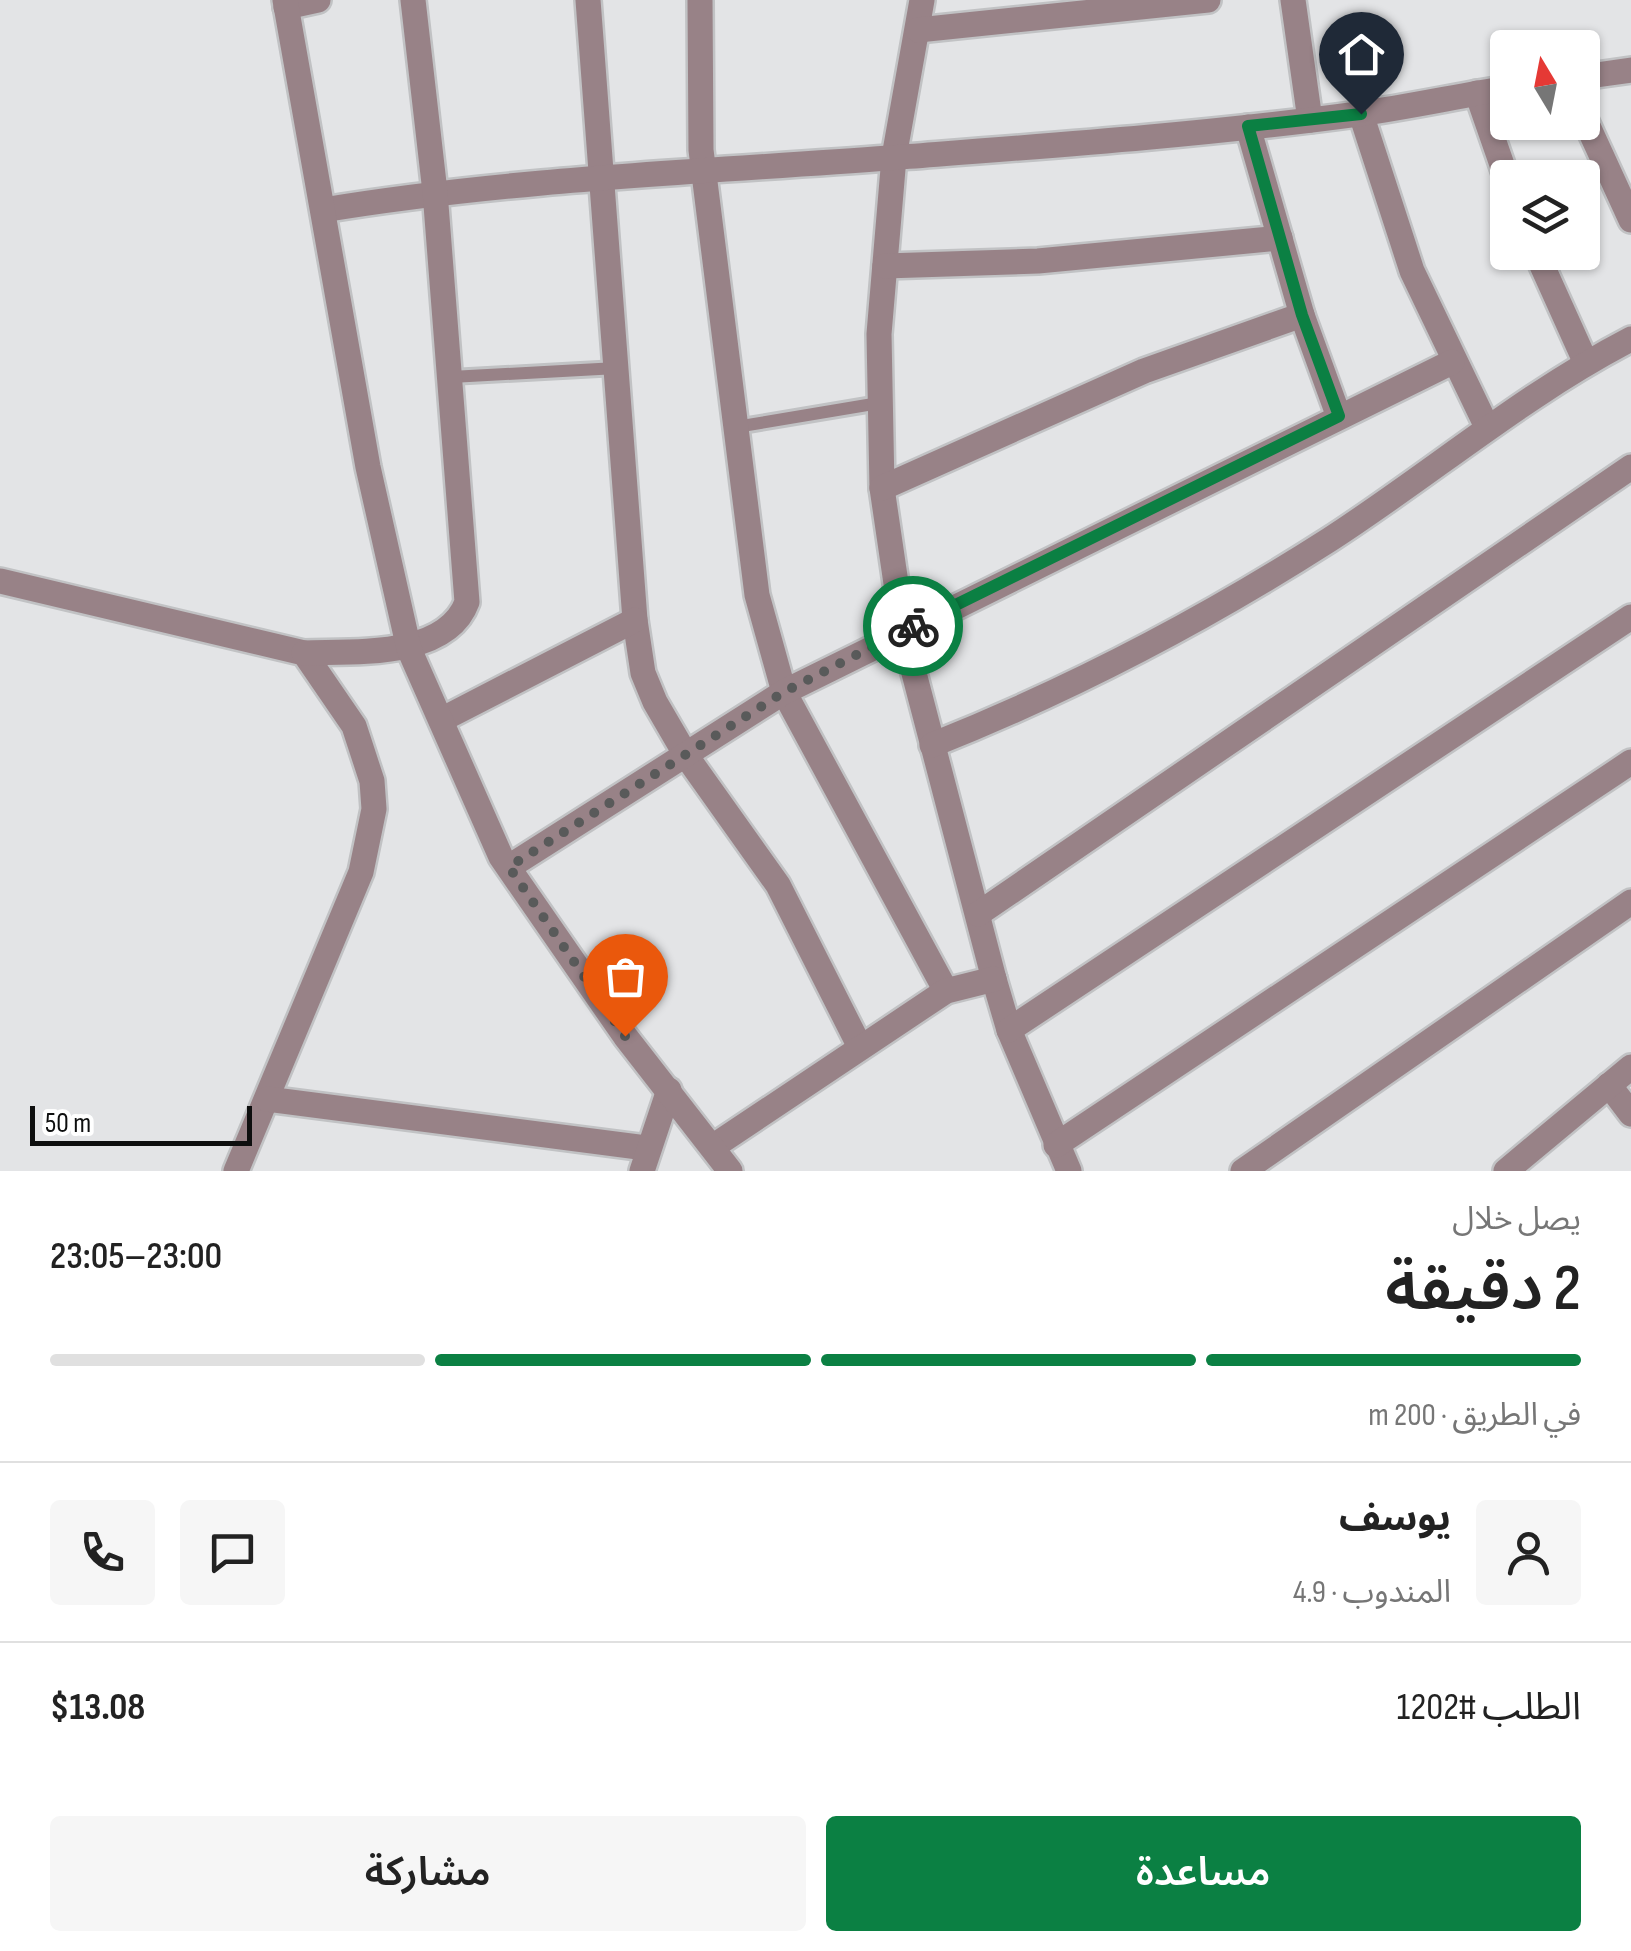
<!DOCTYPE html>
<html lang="ar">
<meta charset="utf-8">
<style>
:root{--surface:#fff;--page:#f6f6f6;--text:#222;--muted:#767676;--line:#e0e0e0;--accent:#0b8043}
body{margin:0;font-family:"Sofia Sans Condensed","Noto Sans Arabic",sans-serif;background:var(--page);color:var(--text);direction:rtl;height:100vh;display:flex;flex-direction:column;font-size:38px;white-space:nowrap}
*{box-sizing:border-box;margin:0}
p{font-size:32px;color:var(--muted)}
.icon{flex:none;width:55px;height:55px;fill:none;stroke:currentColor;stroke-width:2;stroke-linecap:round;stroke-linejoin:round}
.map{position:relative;height:1171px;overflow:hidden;direction:ltr}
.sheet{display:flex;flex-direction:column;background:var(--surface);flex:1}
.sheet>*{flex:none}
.needle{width:65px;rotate:350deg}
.fabs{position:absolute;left:1490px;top:30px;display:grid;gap:20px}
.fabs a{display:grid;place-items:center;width:110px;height:110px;border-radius:10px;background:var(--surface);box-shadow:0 2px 8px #0004;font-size:50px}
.scale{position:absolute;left:30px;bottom:25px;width:222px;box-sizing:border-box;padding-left:10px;border:5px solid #0e0f0f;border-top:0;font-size:28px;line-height:35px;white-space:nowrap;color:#0e0f0f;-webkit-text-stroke:8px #fff;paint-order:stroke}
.pin{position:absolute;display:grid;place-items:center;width:85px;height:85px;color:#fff;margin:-102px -42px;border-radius:50% 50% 50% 0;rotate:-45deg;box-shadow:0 0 10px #0007}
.pin .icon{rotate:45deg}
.courier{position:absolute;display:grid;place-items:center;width:100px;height:100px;margin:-50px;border:8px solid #0b8043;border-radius:50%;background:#fff;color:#222;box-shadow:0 2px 12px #0007}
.headline em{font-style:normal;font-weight:600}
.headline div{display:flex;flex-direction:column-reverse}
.headline{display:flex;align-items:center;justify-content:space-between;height:170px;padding:0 50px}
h1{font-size:65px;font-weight:600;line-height:75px}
.bar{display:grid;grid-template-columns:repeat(4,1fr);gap:15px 10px;align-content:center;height:120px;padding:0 50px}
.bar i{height:12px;border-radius:8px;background:var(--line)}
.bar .active{background:var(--accent)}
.bar p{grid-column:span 4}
.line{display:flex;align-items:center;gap:25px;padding:0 50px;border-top:2px solid var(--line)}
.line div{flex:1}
.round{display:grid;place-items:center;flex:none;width:105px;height:105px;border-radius:10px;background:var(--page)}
.action{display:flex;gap:20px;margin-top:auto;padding:20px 50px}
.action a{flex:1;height:115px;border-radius:10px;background:var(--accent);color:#fff;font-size:40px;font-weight:600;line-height:115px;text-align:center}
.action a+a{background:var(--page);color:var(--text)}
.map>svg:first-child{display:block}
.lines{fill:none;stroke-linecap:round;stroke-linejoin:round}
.service-casing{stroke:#c1c2c4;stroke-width:18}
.minor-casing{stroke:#c1c2c4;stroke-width:30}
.tertiary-casing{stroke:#c1c2c4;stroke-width:30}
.service{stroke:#988287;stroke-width:12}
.minor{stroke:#988287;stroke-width:25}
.tertiary{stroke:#988287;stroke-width:25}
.done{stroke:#595a5a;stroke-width:10;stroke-dasharray:0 18}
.route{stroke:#0b8043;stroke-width:12}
</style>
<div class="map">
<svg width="1631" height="1171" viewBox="0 0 1631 1171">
<rect width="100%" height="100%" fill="#e3e4e6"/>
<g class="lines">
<g class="service-casing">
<g id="service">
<path d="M 451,377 L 617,368"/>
<path d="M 736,427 L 879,403"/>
</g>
</g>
<g class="minor-casing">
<g id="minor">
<path d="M 588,0 L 635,620 L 643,673 L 655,702 L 687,757 L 778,885 L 860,1047"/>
<path d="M 700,0 L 701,150 L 757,595 L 784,692 L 946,991"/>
<path d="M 922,0 L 894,157 L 879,334 L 882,488 L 903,631 L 994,979 L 1009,1030 L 1069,1171"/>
<path d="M 1293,0 L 1310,120"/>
<path d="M 286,7 L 318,0"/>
<path d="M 918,30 L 1208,0"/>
<path d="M 1582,77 L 1631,70"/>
<path d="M 1477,93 L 1508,182"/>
<path d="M 1582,113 L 1631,220"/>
<path d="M 1361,114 L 1412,271 L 1487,427"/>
<path d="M 1248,127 L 1302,315 L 1339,417"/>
<path d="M 323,210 C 511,179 700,172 889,158 C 1045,146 1203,135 1358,114 C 1408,107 1458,96 1508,88"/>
<path d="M 1536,252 L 1586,363"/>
<path d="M 885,266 L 1038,261 L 1280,238"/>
<path d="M 882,488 L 1144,371 L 1302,315"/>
<path d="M 0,581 L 304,653 L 354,726 L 372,781 L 374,809 L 361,872 L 236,1171"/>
<path d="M 304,653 C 352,651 446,659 467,602 L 435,192 L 413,0"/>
<path d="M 441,720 L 635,620"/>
<path d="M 932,745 C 1070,690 1204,620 1329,540 C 1431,474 1523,395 1631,339"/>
<path d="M 509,867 L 784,692 L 1452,362"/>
<path d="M 978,914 L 1631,467"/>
<path d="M 1009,1030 L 1631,617"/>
<path d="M 1609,1085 L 1631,1114"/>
<path d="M 267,1099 L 646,1148"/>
<path d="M 1056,1145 L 1631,762"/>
<path d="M 714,1146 L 946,991 L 994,979"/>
<path d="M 642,1171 L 669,1090"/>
<path d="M 1243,1171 L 1631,902"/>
<path d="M 1506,1171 L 1631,1067"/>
</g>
</g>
<g class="tertiary-casing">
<path id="tertiary" d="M 285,0 L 368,467 L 409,649 L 501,857 L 625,1036 L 730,1171"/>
</g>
<use href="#service" class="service"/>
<use href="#minor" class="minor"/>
<use href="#tertiary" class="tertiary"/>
</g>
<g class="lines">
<path class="done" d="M 625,1036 L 509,867 L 784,692 L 913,626"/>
<path class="route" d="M 913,626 L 1339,416 L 1302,315 L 1248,126 L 1361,114"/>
</g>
</svg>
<div class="fabs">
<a><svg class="needle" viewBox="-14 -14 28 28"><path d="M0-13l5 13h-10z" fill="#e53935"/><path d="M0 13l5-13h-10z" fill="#767676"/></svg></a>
<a><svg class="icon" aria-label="layers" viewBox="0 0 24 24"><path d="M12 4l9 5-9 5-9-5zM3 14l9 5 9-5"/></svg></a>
</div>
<div class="scale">50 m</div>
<div class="pin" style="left:625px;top:1036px;background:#ea580c"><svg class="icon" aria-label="bag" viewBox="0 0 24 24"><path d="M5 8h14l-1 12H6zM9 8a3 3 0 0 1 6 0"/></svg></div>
<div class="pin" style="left:1361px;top:114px;background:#1f2937"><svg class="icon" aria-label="home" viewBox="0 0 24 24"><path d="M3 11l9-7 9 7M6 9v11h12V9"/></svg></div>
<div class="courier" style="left:913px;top:626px"><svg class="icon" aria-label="bike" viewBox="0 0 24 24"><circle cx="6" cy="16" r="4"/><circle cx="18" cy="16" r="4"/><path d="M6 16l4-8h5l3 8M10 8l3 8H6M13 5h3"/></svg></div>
</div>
<section class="sheet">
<div class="headline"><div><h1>2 دقيقة</h1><p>يصل خلال</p></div><em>23:00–23:05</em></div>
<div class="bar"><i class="active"></i><i class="active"></i><i class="active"></i><i></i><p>في الطريق · 200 m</p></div>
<div class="line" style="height:180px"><a class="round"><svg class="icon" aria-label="person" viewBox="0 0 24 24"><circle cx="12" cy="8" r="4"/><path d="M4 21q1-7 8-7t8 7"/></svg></a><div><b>يوسف</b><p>المندوب · 4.9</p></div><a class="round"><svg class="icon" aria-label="chat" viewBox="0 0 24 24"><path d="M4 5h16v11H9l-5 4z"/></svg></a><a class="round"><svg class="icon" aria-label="phone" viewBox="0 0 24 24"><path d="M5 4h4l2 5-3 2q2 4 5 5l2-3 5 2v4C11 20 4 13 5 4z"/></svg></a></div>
<div class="line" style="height:130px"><div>الطلب #1202</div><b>$13.08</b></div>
<div class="action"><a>مساعدة</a><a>مشاركة</a></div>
</section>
